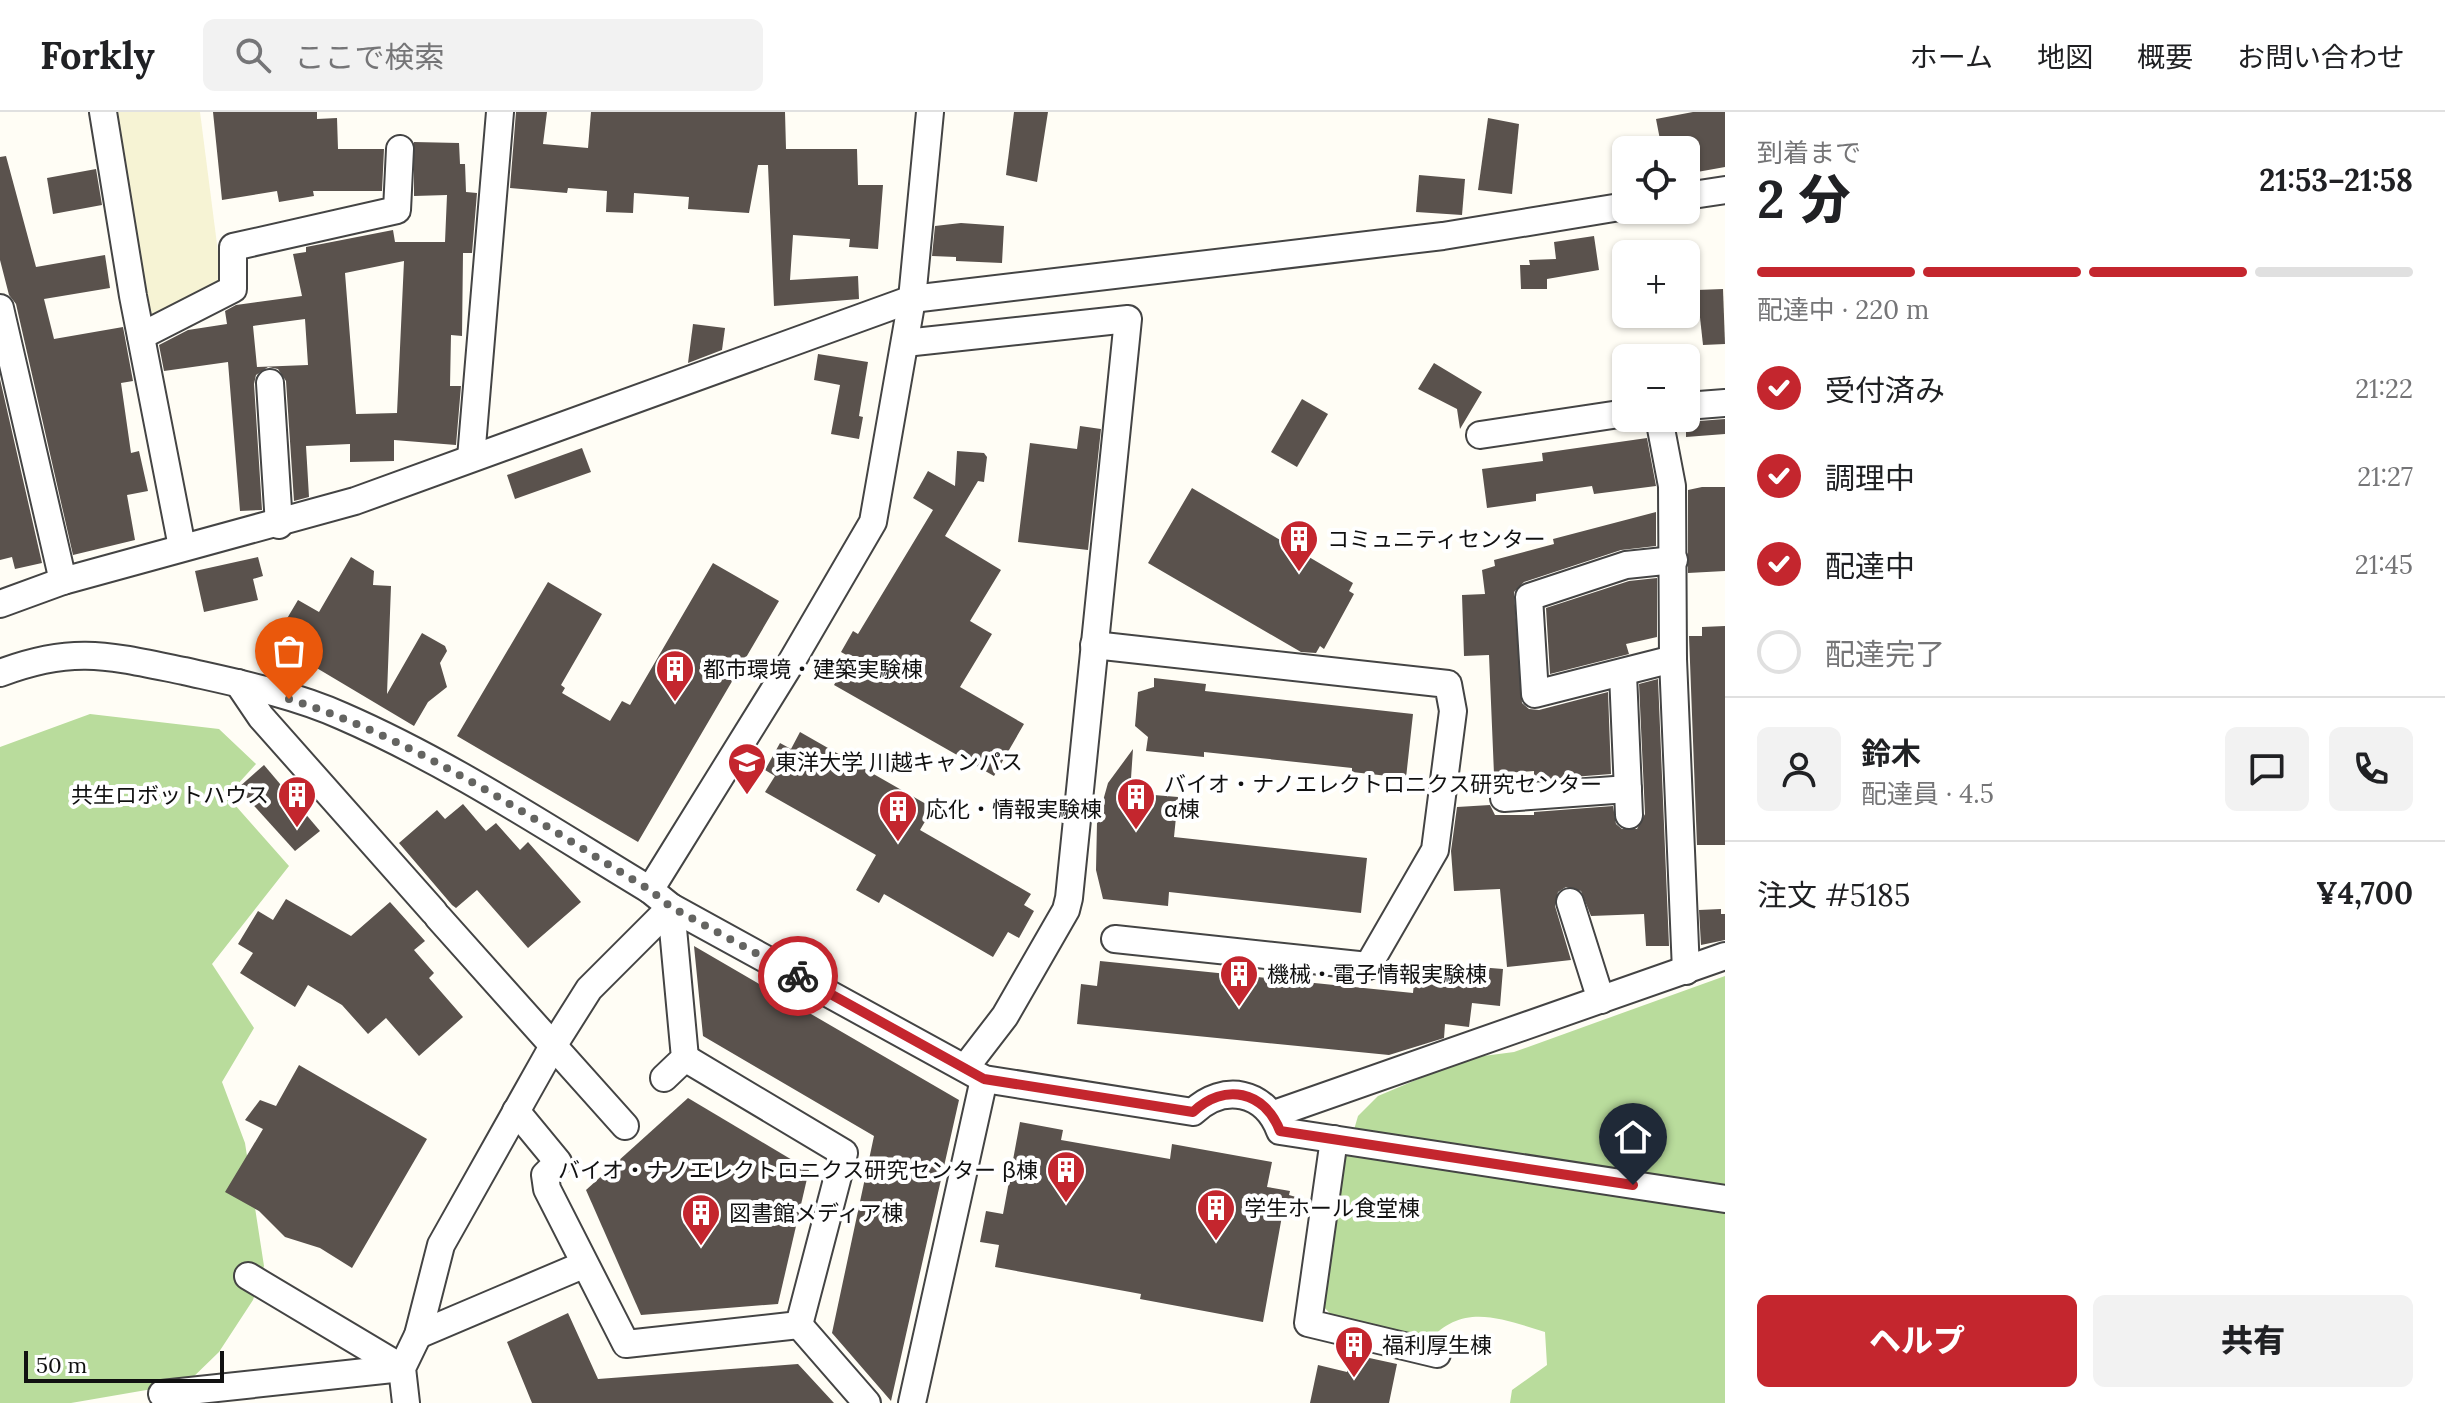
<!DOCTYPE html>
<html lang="ja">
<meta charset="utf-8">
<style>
:root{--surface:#fff;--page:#f2f2f2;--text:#202124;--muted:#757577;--line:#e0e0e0;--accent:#c4262e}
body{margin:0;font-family:Lora,"Noto Sans JP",serif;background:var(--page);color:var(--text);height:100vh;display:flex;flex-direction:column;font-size:30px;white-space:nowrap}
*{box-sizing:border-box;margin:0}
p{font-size:26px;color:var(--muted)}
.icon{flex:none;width:44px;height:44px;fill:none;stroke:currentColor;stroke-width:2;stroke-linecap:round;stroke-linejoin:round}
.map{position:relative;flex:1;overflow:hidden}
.drawer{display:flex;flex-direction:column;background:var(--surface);width:720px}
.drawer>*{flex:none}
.tools{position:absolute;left:1612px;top:24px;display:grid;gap:16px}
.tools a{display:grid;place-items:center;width:88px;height:88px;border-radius:12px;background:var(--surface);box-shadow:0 2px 6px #0004;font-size:40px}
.scale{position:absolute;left:24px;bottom:20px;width:200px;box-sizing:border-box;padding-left:8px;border:4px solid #111;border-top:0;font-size:22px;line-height:28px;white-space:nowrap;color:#111;-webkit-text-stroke:6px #fff;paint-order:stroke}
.pin{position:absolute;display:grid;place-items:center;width:68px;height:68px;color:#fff;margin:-82px -34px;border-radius:50% 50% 50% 0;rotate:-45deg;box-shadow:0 0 8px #0007}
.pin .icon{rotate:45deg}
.courier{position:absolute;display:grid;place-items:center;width:80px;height:80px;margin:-40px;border:6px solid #c4262e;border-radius:50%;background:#fff;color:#222;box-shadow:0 2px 10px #0007}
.head em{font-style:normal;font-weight:800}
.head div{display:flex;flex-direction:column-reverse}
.head{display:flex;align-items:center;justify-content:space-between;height:136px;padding:0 32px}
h1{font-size:52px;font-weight:800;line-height:60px}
.bar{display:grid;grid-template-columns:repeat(4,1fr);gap:12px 8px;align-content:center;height:96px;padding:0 32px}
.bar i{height:10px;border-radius:6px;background:var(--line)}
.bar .on{background:var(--accent)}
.bar p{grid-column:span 4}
.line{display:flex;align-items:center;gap:20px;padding:0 32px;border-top:2px solid var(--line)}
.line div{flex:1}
.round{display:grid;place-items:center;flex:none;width:84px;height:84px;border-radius:12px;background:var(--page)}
ol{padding:0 32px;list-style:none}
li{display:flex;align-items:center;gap:24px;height:88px}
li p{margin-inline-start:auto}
li .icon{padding:8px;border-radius:50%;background:var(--accent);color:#fff;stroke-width:4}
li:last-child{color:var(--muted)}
li i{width:44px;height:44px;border:4px solid var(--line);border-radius:50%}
.button{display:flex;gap:16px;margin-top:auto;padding:16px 32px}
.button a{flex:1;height:92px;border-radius:12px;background:var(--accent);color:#fff;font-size:32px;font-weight:800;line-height:92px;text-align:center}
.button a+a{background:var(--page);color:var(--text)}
header{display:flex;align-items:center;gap:48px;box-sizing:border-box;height:112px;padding:0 40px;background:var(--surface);border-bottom:2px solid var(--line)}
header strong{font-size:38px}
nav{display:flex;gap:44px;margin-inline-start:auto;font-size:28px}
.search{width:560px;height:72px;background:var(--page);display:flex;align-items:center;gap:20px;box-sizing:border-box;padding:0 28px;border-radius:12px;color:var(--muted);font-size:30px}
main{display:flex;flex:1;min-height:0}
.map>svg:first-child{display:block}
.farmland{fill:#f6f3d4}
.forest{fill:#b9dc9c}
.building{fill:#5a524d;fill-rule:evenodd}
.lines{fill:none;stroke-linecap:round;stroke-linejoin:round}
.minor-casing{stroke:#444;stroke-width:30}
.minor{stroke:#fff;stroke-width:26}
.done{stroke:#646461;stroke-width:8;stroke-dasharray:0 14.4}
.route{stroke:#c4262e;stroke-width:10}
.labels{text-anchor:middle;stroke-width:8;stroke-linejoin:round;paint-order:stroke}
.poi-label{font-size:22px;fill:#111;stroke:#fff;text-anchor:start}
</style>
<header>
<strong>Forkly</strong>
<div class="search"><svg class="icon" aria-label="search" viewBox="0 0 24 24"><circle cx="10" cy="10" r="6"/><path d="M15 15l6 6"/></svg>ここで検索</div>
<nav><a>ホーム</a><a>地図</a><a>概要</a><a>お問い合わせ</a></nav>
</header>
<main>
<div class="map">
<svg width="1725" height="1291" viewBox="0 0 1725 1291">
<rect width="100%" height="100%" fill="#fffdf5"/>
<path class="farmland" d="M 116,0 L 200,0 L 222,171 L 158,204 L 147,200 Z"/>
<g class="forest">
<path d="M 90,602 L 219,617 L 256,652 L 227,684 L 289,754 L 212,852 L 254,916 L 222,970 L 245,1031 L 264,1154 L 253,1188 L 219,1240 L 187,1271 L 71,1291 L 0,1291 L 0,635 Z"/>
<path d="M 1725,864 L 1725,1291 L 1510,1291 L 1512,1278 L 1547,1253 L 1545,1220 C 1502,1207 1462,1189 1428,1230 L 1336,1208 L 1322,1193 L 1342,1059 L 1358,1004 L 1378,984 L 1468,946 L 1514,940 Z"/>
</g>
<g class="building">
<path d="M 213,0 L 317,0 L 317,7 L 337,6 L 338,37 L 384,37 L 382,79 L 313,79 L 314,84 L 279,90 L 277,79 L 222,88 Z"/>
<path d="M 516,0 L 547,0 L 543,32 L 588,36 L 591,0 L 785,0 L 786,37 L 857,37 L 858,73 L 883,73 L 878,137 L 849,135 L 850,127 L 793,123 L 790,168 L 858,164 L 859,187 L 774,194 L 768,53 L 758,53 L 749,101 L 688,97 L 689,85 L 634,81 L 633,101 L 606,100 L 607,79 L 568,76 L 567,81 L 510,76 Z"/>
<path d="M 1014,0 L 1048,0 L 1037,70 L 1006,63 Z"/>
<path d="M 1693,0 L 1725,0 L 1725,55 L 1686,62 L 1686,38 L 1662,38 L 1656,7 Z"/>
<path d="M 1488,6 L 1519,12 L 1512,82 L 1478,78 Z"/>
<path d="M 414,30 L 459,31 L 460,52 L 465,52 L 466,80 L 477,81 L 472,141 L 463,141 L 462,224 L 451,223 L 450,274 L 461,274 L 456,333 L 394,328 L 394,349 L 350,350 L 350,332 L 306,334 L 309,385 L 294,389 L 286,269 L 278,257 L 268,255 L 256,263 L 254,272 L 262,398 L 240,399 L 228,250 L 164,259 L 159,233 L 188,218 L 227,212 L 225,199 L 236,193 L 302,184 L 293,142 L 306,140 L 306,135 L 393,118 L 395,130 L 445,130 L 447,83 L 414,84 ZM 404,149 L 397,301 L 356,302 L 345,161 ZM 305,207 L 308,253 L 257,255 L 253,214 Z"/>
<path d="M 6,44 L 36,155 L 105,143 L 110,176 L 44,187 L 54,227 L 123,215 L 133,269 L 121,271 L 131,341 L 139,339 L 148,379 L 127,383 L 135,428 L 73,443 L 16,192 L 9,183 L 0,148 L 0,45 Z"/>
<path d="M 96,57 L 102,93 L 53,102 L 47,66 Z"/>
<path d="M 1419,63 L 1465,67 L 1462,103 L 1416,100 Z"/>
<path d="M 961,111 L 1004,114 L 1002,151 L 956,149 L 956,145 L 932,144 L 935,114 Z"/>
<path d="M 1594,124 L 1599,158 L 1547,167 L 1547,177 L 1521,177 L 1520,153 L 1530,153 L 1529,148 L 1556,147 L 1554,130 Z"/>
<path d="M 1723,177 L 1725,232 L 1703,233 L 1697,178 Z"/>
<path d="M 693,212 L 725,216 L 722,238 L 688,251 Z"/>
<path d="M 818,242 L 868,250 L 859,304 L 863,305 L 859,327 L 831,322 L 840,273 L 814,268 Z"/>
<path d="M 1434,251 L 1482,280 L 1460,317 L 1457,297 L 1418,277 Z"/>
<path d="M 0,267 L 42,451 L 15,457 L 12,445 L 0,448 Z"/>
<path d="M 1302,287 L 1328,302 L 1297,355 L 1271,340 Z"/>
<path d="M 1725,307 L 1725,322 L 1686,325 L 1686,310 Z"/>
<path d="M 1080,314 L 1101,317 L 1088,438 L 1018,430 L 1030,331 L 1077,337 Z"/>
<path d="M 1647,326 L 1656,374 L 1594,382 L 1592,374 L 1536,382 L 1536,389 L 1487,396 L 1482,357 L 1543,349 L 1542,341 Z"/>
<path d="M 582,336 L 591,360 L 515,387 L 507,363 Z"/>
<path d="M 957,339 L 984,341 L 987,345 L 984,370 L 978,369 L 945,424 L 1001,458 L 970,509 L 992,522 L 960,575 L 1024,612 L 994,664 L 834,573 L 850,545 L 841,540 L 853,519 L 858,522 L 933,398 L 913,386 L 928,359 L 955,374 Z"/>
<path d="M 1702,375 L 1725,375 L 1725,459 L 1688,461 L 1688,378 Z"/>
<path d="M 1192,376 L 1353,471 L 1349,479 L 1354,482 L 1324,537 L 1320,534 L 1316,541 L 1301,540 L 1148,451 Z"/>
<path d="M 1656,400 L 1656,434 L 1621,438 L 1524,470 L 1514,480 L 1522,591 L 1529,597 L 1539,598 L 1608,580 L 1611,662 L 1534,668 L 1534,659 L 1494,662 L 1489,543 L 1464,544 L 1462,483 L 1485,482 L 1482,458 L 1495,454 L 1494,448 L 1554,432 L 1553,427 Z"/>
<path d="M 258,445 L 263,464 L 253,467 L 258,488 L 204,500 L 195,459 Z"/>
<path d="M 351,445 L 374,459 L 373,473 L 391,474 L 387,582 L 422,521 L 445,534 L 447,539 L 440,551 L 447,575 L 428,590 L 414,614 L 273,530 L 298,488 L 319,500 Z"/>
<path d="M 713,451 L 779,489 L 638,730 L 457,624 L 548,470 L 602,502 L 561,573 L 565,576 L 562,581 L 610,609 L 622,589 L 630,593 Z"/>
<path d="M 1657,466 L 1657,525 L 1626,532 L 1629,542 L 1550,562 L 1546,496 L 1629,469 Z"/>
<path d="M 1725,514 L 1725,733 L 1697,733 L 1689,524 L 1702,524 L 1702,515 Z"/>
<path d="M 1154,566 L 1206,572 L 1205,579 L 1413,602 L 1406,666 L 1352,660 L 1352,656 L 1204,640 L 1204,645 L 1146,639 L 1148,625 L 1135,614 L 1138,580 L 1154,575 Z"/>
<path d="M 1658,567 L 1669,834 L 1646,834 L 1644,802 L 1591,804 L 1581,779 L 1566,775 L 1558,780 L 1555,794 L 1571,848 L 1507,855 L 1500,777 L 1454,779 L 1451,739 L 1457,695 L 1490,693 L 1495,703 L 1534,703 L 1534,700 L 1613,694 L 1616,712 L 1622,717 L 1637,717 L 1645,702 L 1639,572 Z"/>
<path d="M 800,620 L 933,696 L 920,718 L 1031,782 L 1024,793 L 1034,799 L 1019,826 L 1008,820 L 993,845 L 884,782 L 879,791 L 856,778 L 876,743 L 765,680 L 775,664 L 765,658 L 780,631 L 791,637 Z"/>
<path d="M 1133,637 L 1130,681 L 1178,685 L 1174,725 L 1367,746 L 1361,801 L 1169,780 L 1168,794 L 1103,787 L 1096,758 L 1097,710 L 1108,671 Z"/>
<path d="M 264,653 L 320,719 L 295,739 L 238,676 Z"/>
<path d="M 463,692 L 486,719 L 496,711 L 520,738 L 528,730 L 581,790 L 528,836 L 477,778 L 456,796 L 452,793 L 399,731 L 437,698 L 445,707 Z"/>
<path d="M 286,787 L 351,824 L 390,790 L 425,829 L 414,838 L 434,861 L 429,866 L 463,905 L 419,944 L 386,906 L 368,922 L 342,893 L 308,873 L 295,895 L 240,861 L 253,841 L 238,832 L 258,799 L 273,808 Z"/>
<path d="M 1721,797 L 1721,802 L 1725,802 L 1725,828 L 1701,833 L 1699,798 Z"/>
<path d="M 694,834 L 959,988 L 891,1289 L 832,1221 L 874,1024 L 703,924 Z"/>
<path d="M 1100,849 L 1413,881 L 1416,850 L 1503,857 L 1500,894 L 1472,891 L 1469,915 L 1445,912 L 1444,926 L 1389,943 L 1077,912 L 1081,872 L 1097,874 Z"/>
<path d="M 299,953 L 427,1027 L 352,1156 L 320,1136 L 285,1125 L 259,1099 L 225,1080 L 263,1017 L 245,1008 L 260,988 L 276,994 Z"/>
<path d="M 688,986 L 809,1058 L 778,1192 L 641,1203 L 586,1078 Z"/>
<path d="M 1020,1010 L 1063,1018 L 1061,1028 L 1170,1047 L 1172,1032 L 1272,1050 L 1267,1075 L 1290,1079 L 1289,1083 L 1296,1085 L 1292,1106 L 1282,1104 L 1263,1210 L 1140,1187 L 1141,1182 L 995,1155 L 999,1133 L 980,1130 L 986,1099 L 1003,1102 Z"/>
<path d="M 568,1201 L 598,1267 L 798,1252 L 834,1291 L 532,1291 L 507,1230 Z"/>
<path d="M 1351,1242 L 1397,1252 L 1389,1291 L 1310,1291 L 1318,1253 L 1347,1260 Z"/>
</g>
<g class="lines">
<g class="minor-casing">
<g id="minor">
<path d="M 103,0 L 133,184 L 182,435"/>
<path d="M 1686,84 L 1725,78"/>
<path d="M 0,196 L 63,469"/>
<path d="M 141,224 L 233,177 L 233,135 L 397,98 L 400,37"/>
<path d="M 905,231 L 1128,207 L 1069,786 L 1066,798 L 1005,904 L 965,956"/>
<path d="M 270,271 L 279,413"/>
<path d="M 1686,294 L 1725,291"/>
<path d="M 1659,306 L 1672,374 L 1673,547 L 1686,859"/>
<path d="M 1480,323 L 1626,301"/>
<path d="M 471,346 L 500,0"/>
<path d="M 0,492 L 63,469 L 355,389 L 912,187 L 1443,124 L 1626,94"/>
<path d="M 1094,533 L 1448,572 L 1453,599 L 1435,738 L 1368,854 L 1115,827"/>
<path d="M 1673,547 L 1535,582 L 1529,485 L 1626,453 L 1674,448"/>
<path d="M 0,561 C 74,533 110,544 184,559 C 237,571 293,582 342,604 C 450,651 549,717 650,778 L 671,795 L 984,967 L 1193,1000 C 1224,971 1265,979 1280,1019 L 1725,1087"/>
<path d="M 1623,562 L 1629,703"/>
<path d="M 238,571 L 261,605 L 434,800"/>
<path d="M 1504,686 L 1628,677"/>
<path d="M 650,778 L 789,554 L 873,410 L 912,187 L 930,0"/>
<path d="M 1570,790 L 1601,888"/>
<path d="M 438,805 L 625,1014"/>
<path d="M 664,966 L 685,946 L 671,795"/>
<path d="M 516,999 L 558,1050 L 545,1063 L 547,1077 L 626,1232 L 799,1213 L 844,1041 L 685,946"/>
<path d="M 1274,1002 L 1725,844"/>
<path d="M 1334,1027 L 1308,1211 L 1437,1242"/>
<path d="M 248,1164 L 402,1256"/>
<path d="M 799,1213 L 867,1291"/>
<path d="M 418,1223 L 583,1153"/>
<path d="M 162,1282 L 402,1256"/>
<path d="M 406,1291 L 402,1256 L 418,1223 L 441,1133 L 553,934 L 589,877 L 671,795"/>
<path d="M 912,1291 L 984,967"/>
</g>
</g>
<use href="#minor" class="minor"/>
</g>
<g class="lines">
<path class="done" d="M 289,587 C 419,628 534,708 650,778 L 671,795 L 798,864"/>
<path class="route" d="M 798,864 L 984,967 L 1193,1000 C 1224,970 1265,979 1280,1019 L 1633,1073"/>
</g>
<defs>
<g id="building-pin" transform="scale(2)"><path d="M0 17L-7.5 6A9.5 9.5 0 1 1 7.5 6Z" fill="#c4262e" stroke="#fff"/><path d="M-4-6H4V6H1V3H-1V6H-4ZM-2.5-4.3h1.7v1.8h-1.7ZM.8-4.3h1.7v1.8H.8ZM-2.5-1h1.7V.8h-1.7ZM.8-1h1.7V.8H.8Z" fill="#fff"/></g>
<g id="university-pin" transform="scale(2)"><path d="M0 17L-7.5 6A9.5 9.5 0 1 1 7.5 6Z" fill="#c4262e" stroke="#fff"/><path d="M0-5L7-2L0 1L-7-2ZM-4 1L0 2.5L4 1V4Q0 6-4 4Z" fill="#fff"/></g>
</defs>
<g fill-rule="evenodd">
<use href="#building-pin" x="1299" y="427"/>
<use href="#building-pin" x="675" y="557"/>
<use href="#university-pin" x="747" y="650"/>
<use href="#building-pin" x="297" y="683"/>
<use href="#building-pin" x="1136" y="685"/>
<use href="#building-pin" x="898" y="697"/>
<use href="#building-pin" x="1239" y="862"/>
<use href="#building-pin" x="1066" y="1058"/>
<use href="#building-pin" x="1216" y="1096"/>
<use href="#building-pin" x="701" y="1101"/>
<use href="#building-pin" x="1354" y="1233"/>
</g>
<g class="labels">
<g class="poi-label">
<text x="1327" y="435">コミュニティセンター</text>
<text x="703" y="565">都市環境・建築実験棟</text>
<text x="775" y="658">東洋大学 川越キャンパス</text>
<text x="1164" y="680">バイオ・ナノエレクトロニクス研究センター<tspan x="1164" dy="25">α棟</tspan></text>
<text x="269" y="691" text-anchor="end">共生ロボットハウス</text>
<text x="926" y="705">応化・情報実験棟</text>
<text x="1267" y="870">機械・電子情報実験棟</text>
<text x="1038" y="1066" text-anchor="end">バイオ・ナノエレクトロニクス研究センター β棟</text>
<text x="1244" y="1104">学生ホール食堂棟</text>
<text x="729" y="1109">図書館メディア棟</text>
<text x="1382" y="1241">福利厚生棟</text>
</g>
</g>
</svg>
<div class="tools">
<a><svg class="icon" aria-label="locate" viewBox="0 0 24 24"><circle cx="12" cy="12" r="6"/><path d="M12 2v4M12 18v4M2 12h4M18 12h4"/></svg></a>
<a>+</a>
<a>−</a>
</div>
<div class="scale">50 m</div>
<div class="pin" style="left:289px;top:587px;background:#ea580c"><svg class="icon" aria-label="bag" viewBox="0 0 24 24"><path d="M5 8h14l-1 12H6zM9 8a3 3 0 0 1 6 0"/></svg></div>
<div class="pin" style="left:1633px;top:1073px;background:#1f2937"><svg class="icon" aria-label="home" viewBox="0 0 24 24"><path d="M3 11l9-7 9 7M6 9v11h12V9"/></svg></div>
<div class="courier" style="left:798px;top:864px"><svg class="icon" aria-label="bike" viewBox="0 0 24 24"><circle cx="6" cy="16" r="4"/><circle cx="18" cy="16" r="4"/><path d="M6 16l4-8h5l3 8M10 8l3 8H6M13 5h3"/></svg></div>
</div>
<section class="drawer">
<div class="head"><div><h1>2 分</h1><p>到着まで</p></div><em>21:53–21:58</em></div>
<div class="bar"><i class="on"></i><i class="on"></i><i class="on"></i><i></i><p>配達中 · 220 m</p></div>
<ol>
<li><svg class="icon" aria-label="check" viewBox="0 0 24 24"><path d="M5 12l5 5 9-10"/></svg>受付済み<p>21:22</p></li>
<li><svg class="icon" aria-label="check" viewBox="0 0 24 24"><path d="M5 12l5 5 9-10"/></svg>調理中<p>21:27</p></li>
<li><svg class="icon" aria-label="check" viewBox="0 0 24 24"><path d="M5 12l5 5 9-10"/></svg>配達中<p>21:45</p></li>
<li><i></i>配達完了</li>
</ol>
<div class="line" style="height:144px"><a class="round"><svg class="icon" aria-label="person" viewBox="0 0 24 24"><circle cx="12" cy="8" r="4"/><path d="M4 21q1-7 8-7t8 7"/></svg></a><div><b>鈴木</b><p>配達員 · 4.5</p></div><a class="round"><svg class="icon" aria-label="chat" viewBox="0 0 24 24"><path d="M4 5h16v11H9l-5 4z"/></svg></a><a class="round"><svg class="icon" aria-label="phone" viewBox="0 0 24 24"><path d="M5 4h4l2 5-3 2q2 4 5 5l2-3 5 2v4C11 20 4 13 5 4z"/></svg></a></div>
<div class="line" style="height:104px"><div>注文 #5185</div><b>¥4,700</b></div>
<div class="button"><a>ヘルプ</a><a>共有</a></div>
</section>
</main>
